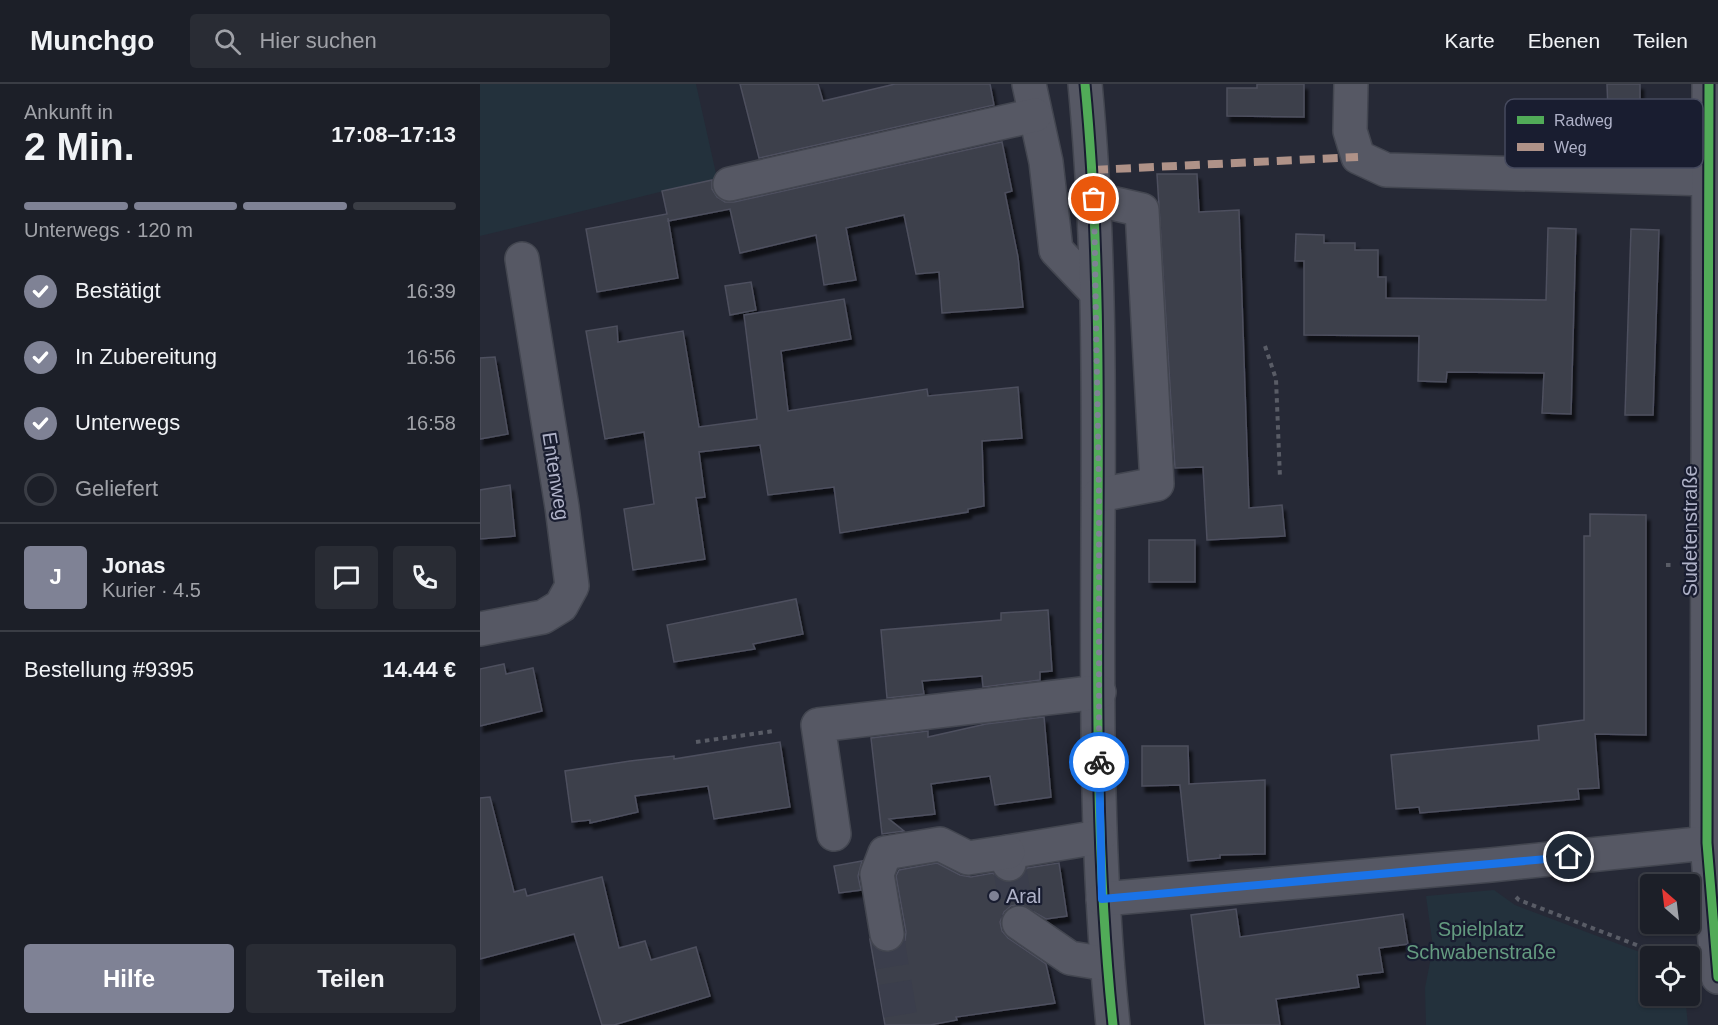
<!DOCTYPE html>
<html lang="de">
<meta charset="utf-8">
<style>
:root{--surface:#1c1f28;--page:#292c34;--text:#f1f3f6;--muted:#a0a2a8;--line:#3a3d45;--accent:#7f8295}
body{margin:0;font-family:Helvetica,sans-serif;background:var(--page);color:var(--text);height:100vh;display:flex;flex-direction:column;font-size:22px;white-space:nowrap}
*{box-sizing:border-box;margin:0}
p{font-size:20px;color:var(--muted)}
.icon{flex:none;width:33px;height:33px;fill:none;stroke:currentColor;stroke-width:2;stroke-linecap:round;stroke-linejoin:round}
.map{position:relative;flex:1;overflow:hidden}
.panel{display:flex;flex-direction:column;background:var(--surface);width:480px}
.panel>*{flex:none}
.needle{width:39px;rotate:332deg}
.tools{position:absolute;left:1160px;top:790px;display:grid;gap:12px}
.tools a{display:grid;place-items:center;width:60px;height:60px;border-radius:6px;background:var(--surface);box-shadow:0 2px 4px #0004,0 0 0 2px var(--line);font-size:30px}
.pin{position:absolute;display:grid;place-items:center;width:51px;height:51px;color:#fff;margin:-26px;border:3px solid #fff;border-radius:50%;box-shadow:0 2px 6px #0007}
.courier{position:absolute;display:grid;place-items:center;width:60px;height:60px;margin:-30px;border:4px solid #1a73e8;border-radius:50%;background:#fff;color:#222;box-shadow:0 2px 8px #0007}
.head em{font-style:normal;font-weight:600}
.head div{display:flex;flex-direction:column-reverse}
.head{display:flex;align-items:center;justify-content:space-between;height:102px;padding:0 24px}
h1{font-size:39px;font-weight:600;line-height:45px}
.bar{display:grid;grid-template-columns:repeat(4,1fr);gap:9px 6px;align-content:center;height:72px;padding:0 24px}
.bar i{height:8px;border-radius:4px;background:var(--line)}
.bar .active{background:var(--accent)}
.bar p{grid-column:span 4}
.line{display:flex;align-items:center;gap:15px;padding:0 24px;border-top:2px solid var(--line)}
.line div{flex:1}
.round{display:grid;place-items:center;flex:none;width:63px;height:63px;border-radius:6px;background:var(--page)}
ol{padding:0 24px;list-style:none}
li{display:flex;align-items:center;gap:18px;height:66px}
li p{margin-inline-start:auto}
li .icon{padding:6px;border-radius:50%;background:var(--accent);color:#fff;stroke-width:4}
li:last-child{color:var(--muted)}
li i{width:33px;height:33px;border:3px solid var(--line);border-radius:50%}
.cta{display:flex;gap:12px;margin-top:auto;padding:12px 24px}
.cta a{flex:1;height:69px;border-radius:6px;background:var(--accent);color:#fff;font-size:24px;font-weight:600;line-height:69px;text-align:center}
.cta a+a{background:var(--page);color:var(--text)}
header{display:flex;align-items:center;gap:36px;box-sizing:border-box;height:84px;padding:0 30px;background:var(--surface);border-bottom:2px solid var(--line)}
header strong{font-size:28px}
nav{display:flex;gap:33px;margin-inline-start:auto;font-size:21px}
.search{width:420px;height:54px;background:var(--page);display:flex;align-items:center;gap:15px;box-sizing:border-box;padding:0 21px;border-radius:6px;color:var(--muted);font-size:22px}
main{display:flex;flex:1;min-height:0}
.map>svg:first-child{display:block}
.green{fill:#23313c}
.building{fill:#3c3f4b;stroke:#4e505e;stroke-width:1.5;filter:url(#shadow)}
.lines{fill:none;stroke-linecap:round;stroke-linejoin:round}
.minor-tunnel{stroke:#3b3e4c;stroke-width:33;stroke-dasharray:33 16;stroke-linecap:butt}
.minor-casing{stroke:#434650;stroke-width:36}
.path{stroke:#595c66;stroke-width:4;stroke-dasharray:4.5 4.5;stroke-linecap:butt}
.minor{stroke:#565864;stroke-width:33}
.quiet{stroke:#af9288;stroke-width:8;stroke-dasharray:15 8;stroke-linecap:butt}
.cycleway-casing{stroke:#191d30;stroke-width:13}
.cycleway{stroke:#51ab58;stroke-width:9}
.done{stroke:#7f8295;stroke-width:6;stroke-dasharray:0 10.8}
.route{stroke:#1a73e8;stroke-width:8}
.poi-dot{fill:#7f8295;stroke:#191d30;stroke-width:2}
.labels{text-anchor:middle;stroke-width:4.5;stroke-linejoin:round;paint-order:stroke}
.street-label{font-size:20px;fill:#afb2c8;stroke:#191d30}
.poi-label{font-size:20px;fill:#afb2c8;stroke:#191d30;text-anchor:start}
.park-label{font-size:20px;fill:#649b80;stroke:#191d30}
.key{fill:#191d30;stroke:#464a5e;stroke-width:1.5}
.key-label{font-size:16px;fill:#afb2c8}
</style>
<header>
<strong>Munchgo</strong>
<div class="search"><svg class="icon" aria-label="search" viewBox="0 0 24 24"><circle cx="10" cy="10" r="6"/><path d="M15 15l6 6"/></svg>Hier suchen</div>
<nav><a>Karte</a><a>Ebenen</a><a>Teilen</a></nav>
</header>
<main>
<section class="panel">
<div class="head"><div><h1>2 Min.</h1><p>Ankunft in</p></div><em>17:08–17:13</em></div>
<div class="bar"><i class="active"></i><i class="active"></i><i class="active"></i><i></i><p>Unterwegs · 120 m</p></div>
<ol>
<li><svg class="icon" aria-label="check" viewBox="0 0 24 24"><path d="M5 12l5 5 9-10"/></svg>Bestätigt<p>16:39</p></li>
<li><svg class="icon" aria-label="check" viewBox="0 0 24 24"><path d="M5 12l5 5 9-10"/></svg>In Zubereitung<p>16:56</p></li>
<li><svg class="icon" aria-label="check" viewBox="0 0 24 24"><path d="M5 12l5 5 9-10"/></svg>Unterwegs<p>16:58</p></li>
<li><i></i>Geliefert</li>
</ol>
<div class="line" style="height:108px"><b class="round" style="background:var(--accent);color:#fff">J</b><div><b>Jonas</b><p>Kurier · 4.5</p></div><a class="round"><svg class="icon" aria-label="chat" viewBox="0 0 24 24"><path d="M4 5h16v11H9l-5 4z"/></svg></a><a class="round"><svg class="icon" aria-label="phone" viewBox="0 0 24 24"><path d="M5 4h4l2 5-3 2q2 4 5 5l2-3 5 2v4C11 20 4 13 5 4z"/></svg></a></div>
<div class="line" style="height:78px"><div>Bestellung #9395</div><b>14.44 €</b></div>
<div class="cta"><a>Hilfe</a><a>Teilen</a></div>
</section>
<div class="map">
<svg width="1238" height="941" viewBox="0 0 1238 941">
<defs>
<filter id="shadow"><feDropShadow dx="3.5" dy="6" stdDeviation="1.5" flood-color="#0009"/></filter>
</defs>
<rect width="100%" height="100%" fill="#262936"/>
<g class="green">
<path d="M 0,0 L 216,0 L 237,94 L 0,152 Z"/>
<path d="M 1014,806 L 1035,821 L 1173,873 L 1170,873 L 1170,912 L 1205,912 L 1208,941 L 946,941 L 945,904 L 953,863 L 946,812 Z"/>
</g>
<g class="building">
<path d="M 260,0 L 338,0 L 343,17 L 415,0 L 510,0 L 514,21 L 279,74 Z"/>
<path d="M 777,0 L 824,0 L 824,33 L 747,32 L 747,4 L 777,4 Z"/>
<path d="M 1127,0 L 1160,0 L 1160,26 L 1128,26 Z"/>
<path d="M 522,58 L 532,107 L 525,109 L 538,173 L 543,223 L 462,229 L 459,188 L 436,190 L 424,131 L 366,144 L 376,196 L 344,201 L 336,151 L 260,169 L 250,125 L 188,137 L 188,134 L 198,194 L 117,208 L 106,145 L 187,130 L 182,107 L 232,96 L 232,105 L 237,113 L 245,118 L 254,118 Z"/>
<path d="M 677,90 L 717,90 L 719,128 L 759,126 L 769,424 L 802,421 L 805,452 L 727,456 L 723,383 L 695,384 Z"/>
<path d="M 1068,144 L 1096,145 L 1091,330 L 1062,329 L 1064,289 L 967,288 L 966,298 L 938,297 L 939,252 L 824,251 L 824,177 L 815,177 L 816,150 L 844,151 L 844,159 L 875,159 L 875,166 L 898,166 L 898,193 L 906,193 L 906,214 L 1066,216 Z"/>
<path d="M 1151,145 L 1179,146 L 1173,331 L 1145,331 Z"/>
<path d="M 271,198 L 276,226 L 250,231 L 245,202 Z"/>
<path d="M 364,215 L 371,255 L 301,267 L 308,327 L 447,305 L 448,312 L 538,303 L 542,354 L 502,357 L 504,422 L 488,425 L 488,428 L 360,449 L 354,403 L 288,411 L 280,361 L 219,368 L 225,413 L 216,414 L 225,475 L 153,486 L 144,425 L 174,420 L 164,348 L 125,355 L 106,247 L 137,242 L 138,258 L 203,247 L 219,343 L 277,335 L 264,231 Z"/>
<path d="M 15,273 L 28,350 L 0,355 L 0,274 Z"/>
<path d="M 30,401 L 35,452 L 0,455 L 0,406 Z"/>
<path d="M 1110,430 L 1166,431 L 1166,651 L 1115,650 L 1119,704 L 1098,705 L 1099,715 L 940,729 L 939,723 L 916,725 L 911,671 L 1059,656 L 1058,642 L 1104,636 L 1104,452 L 1110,452 Z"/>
<rect x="669" y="456" width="46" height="42"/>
<path d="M 316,515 L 323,550 L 273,560 L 275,565 L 194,578 L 187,541 Z"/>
<path d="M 568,526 L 572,587 L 560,588 L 560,596 L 503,603 L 502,592 L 442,597 L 444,610 L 407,614 L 401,546 L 521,536 L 521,529 Z"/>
<path d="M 24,580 L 26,590 L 53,584 L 62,627 L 0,642 L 0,585 Z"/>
<path d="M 564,633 L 571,713 L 515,721 L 510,692 L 451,700 L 455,730 L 409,735 L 424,747 L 402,750 L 391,654 L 448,647 L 448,653 L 506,640 Z"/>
<path d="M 300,658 L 310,723 L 234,735 L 228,702 L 155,712 L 158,728 L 110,739 L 110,736 L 92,738 L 85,687 L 150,677 L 194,672 L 194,675 Z"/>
<path d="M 662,662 L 708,662 L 709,700 L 785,696 L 785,770 L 740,771 L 740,774 L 708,777 L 700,701 L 662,702 Z"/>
<path d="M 10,713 L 34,808 L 45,805 L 47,812 L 122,793 L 139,864 L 165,857 L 171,876 L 216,863 L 230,912 L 134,941 L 122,941 L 94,850 L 0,875 L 0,714 Z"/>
<path d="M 382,777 L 378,792 L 381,806 L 359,809 L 354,782 Z"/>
<path d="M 457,779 L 480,791 L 491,793 L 513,789 L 521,797 L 530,799 L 540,795 L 547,784 L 579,779 L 587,832 L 566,835 L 540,820 L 531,822 L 524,828 L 520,838 L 522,847 L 528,854 L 566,880 L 575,919 L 476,933 L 477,936 L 450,941 L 405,941 L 390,856 L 401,868 L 411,868 L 419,864 L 425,856 L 426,848 L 416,792 L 419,786 Z"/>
<path d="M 756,825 L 760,853 L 923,830 L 928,860 L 899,864 L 903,888 L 877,891 L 879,903 L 796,915 L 800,941 L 725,941 L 711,831 Z"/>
</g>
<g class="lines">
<g class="minor-tunnel">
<path d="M 529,780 L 539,839"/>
<path d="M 407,850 L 422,941"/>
</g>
<g class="minor-casing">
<g id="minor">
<path d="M 549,0 L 566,78 L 576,166 L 615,207"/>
<path d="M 605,0 C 635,313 600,629 633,941"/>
<path d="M 871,0 L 870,47 L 878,73 L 906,86 L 1229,95"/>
<path d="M 1229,0 L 1227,759 L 1238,893"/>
<path d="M 250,100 L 555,31"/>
<path d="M 614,115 L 662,126 L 677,400 L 619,411"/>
<path d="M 0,545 L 63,533 L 81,522 L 92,502 L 82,423 L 42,175"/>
<path d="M 354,750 L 338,641 L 619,608"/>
<path d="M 529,780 L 528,768 L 619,753"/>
<path d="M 623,815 L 1011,781 L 1238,758"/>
<path d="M 539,839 L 590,874 L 627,880"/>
<path d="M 407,850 L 397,790 L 405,769 L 460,760 L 488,774 L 528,768"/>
</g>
</g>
<g class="path">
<path d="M 785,262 L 796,295 L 800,394"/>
<path d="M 1186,481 L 1195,481"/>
<path d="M 216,658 L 294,647"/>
<path d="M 1036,813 L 1039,816 L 1188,873"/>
</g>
<use href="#minor" class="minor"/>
<path class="quiet" d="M 613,86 L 878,73"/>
<g class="cycleway-casing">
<g id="cycleway">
<path d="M 605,0 C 635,313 600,629 633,941"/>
<path d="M 1229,0 L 1227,759 L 1238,893"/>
</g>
</g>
<use href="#cycleway" class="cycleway"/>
</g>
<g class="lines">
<path class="done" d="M 614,115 L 619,411 L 619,678"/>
<path class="route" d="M 619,678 L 622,815 L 1089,773"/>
</g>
<circle class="poi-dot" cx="514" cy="812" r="6"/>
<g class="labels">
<g class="street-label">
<text transform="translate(76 392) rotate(81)" y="7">Entenweg</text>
<text transform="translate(1210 447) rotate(-90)" y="7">Sudetenstraße</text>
</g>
<g class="poi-label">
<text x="526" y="819">Aral</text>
</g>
<g class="park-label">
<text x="1001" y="852">Spielplatz<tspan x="1001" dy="23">Schwabenstraße</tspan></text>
</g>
</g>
<rect x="1025" y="15" width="198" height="69" rx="9" class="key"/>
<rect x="1037" y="32" width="27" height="8" fill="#51ab58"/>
<rect x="1037" y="59" width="27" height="8" fill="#af9288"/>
<g class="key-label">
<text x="1074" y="42">Radweg</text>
<text x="1074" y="69">Weg</text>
</g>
</svg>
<div class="tools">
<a><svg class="needle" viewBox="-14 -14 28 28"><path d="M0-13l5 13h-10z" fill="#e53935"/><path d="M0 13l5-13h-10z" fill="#a0a2a8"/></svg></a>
<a><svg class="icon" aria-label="locate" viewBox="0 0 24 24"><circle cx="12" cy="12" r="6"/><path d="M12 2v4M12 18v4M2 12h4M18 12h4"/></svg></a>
</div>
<div class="pin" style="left:614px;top:115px;background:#ea580c"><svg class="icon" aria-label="bag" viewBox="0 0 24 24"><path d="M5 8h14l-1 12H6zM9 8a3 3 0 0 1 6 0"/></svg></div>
<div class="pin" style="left:1089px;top:773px;background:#1f2937"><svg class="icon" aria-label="home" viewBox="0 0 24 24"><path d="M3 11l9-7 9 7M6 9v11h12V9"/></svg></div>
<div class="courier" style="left:619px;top:678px"><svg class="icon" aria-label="bike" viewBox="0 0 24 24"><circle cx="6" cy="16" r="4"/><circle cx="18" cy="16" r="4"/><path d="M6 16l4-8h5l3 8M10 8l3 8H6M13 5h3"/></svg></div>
</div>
</main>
